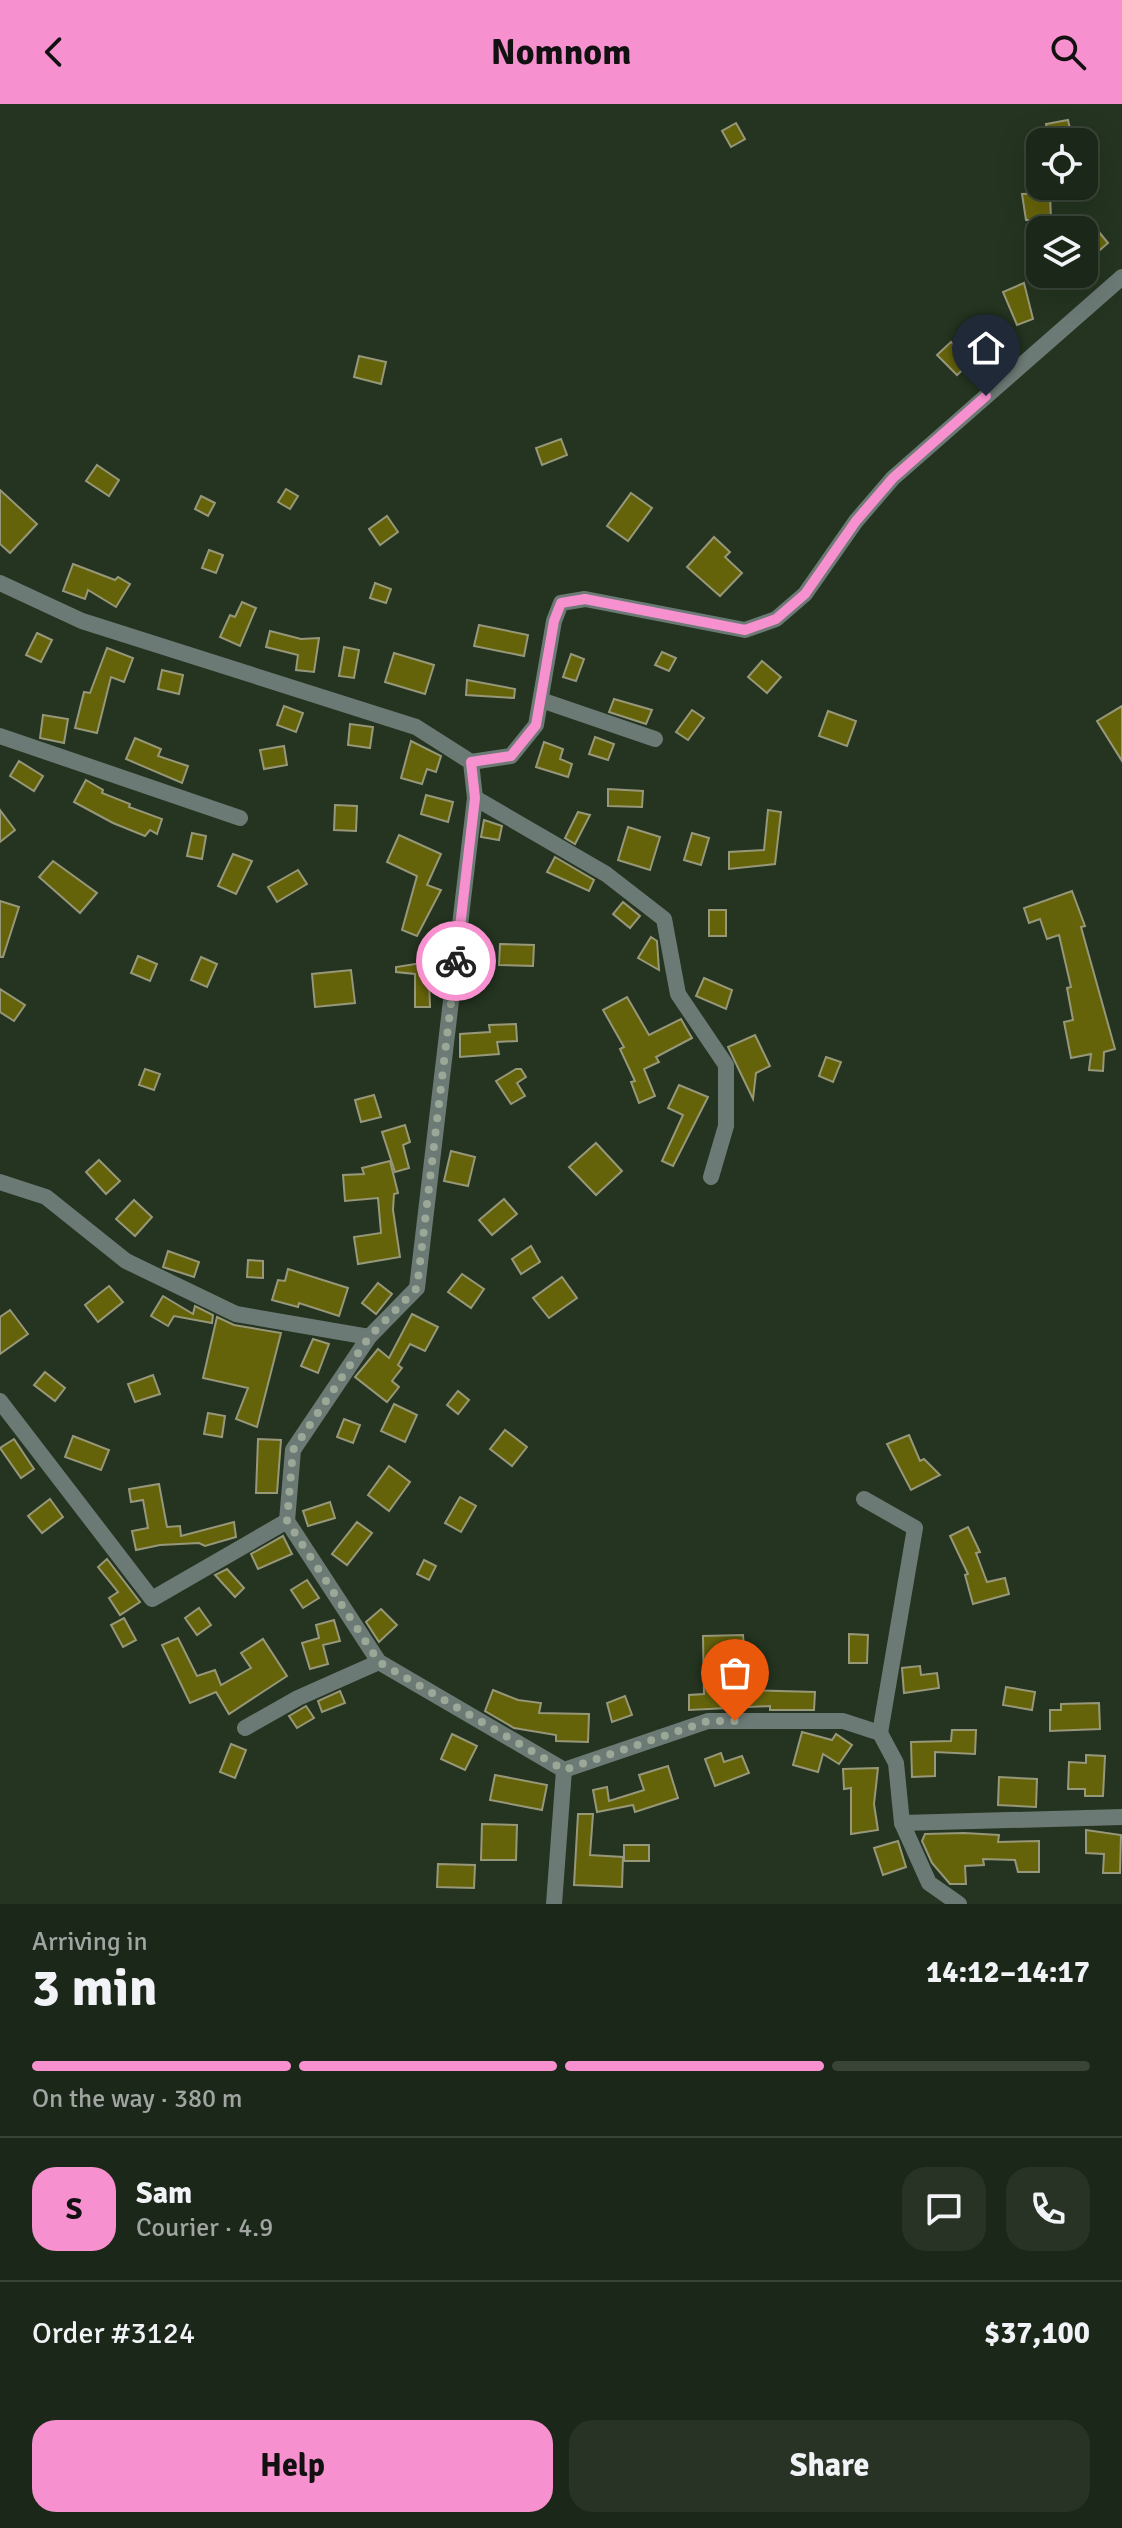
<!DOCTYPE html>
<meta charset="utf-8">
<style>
:root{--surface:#1b2718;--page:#283325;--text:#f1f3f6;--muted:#a0a5a2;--line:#394437;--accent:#f790ce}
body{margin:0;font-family:Signika,sans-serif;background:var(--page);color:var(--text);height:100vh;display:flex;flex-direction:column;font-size:30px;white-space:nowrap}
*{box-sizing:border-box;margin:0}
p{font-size:26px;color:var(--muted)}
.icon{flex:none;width:44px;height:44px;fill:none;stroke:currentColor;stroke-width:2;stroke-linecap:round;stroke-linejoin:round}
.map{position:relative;height:1800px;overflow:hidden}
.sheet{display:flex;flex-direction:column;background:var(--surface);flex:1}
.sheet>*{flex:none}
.tools{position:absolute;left:1026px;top:24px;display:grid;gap:16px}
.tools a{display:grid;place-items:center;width:72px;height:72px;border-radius:16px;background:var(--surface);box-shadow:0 8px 32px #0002,0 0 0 2px var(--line);font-size:40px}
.pin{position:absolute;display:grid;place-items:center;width:68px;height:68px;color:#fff;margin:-82px -34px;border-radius:50% 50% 50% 0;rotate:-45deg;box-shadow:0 0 8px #0007}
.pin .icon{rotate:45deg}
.courier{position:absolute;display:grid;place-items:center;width:80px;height:80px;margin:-40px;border:6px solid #f790ce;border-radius:50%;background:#fff;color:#222;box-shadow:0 2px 10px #0007}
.overview em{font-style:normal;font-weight:700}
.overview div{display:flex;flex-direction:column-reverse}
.overview{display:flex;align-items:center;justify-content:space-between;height:136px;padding:0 32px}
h1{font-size:52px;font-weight:700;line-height:60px}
.bar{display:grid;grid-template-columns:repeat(4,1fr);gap:12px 8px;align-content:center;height:96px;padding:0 32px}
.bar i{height:10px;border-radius:6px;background:var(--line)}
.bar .current{background:var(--accent)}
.bar p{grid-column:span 4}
.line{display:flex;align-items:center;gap:20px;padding:0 32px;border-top:2px solid var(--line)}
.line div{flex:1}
.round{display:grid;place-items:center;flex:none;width:84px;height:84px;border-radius:24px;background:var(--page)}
.cta{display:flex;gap:16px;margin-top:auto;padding:16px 32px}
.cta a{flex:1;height:92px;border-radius:24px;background:var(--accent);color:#111;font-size:32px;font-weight:700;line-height:92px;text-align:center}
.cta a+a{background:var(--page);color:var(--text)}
header{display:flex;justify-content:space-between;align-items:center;height:104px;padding:0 32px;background:var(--accent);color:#111;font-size:36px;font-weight:700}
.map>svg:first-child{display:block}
.building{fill:#65630a;stroke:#97977a;stroke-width:2}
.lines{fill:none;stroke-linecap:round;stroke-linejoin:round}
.street{stroke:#6c7a75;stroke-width:16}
.done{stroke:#9ba898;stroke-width:8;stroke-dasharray:0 14.4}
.route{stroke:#f790ce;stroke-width:10}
</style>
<header><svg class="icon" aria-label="back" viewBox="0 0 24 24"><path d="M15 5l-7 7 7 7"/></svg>Nomnom<svg class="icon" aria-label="search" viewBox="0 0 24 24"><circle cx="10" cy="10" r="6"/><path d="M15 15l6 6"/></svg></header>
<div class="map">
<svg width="1122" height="1800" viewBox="0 0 1122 1800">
<rect width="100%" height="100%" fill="#243420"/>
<g class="building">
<path d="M 1068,16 L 1073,38 L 1050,38 L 1046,20 Z"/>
<path d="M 736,19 L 745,35 L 731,43 L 722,27 Z"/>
<path d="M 1050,89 L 1051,116 L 1026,116 L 1022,90 Z"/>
<path d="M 1099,128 L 1108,139 L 1092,153 L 1084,141 Z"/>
<path d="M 1024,179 L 1033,215 L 1017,221 L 1003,188 Z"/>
<path d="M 985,216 L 992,229 L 976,237 L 969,224 Z"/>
<path d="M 951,238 L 971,258 L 957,271 L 937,251 Z"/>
<path d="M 359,252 L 386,258 L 381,280 L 354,273 Z"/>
<path d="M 561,335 L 567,351 L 542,361 L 536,344 Z"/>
<path d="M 97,361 L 119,376 L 109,392 L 86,377 Z"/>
<path d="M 286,385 L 298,392 L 290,405 L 278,398 Z"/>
<path d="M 0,386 L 37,420 L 10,449 L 0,440 Z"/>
<path d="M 631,389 L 652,404 L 628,437 L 607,422 Z"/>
<path d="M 201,392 L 215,399 L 208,412 L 195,405 Z"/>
<path d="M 387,412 L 398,428 L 380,441 L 369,425 Z"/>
<path d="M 714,433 L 730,448 L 725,453 L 742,469 L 720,492 L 687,463 Z"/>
<path d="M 209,446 L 223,451 L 216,469 L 202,464 Z"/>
<path d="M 73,460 L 115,476 L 118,473 L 130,480 L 116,503 L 88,486 L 85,495 L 63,487 Z"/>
<path d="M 375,479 L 391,485 L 386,499 L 370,494 Z"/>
<path d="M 242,498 L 256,504 L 240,542 L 220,533 L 230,511 L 235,513 Z"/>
<path d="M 479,521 L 528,531 L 524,552 L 474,542 Z"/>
<path d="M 270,527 L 301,535 L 319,534 L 314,568 L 296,566 L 298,551 L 266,543 Z"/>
<path d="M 37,529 L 52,536 L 41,558 L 26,551 Z"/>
<path d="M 344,543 L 359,546 L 354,574 L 339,572 Z"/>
<path d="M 107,544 L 133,554 L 124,578 L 111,573 L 97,629 L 75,624 L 84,588 L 90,589 Z"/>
<path d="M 662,548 L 676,554 L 669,567 L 655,561 Z"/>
<path d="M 394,549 L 434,561 L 425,590 L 385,578 Z"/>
<path d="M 571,550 L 584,555 L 576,577 L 563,573 Z"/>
<path d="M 762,557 L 781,573 L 767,589 L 748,573 Z"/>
<path d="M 162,566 L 183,571 L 179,590 L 158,585 Z"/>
<path d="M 467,576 L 515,585 L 514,594 L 466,591 Z"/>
<path d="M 614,595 L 652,606 L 646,620 L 609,608 Z"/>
<path d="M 284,602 L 303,609 L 296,628 L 277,621 Z"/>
<path d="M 1122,602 L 1122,657 L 1097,617 Z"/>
<path d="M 692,606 L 704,614 L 688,636 L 676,628 Z"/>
<path d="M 828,607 L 856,617 L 847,642 L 819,632 Z"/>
<path d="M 43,611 L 68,615 L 64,639 L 40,634 Z"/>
<path d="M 350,620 L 373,623 L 370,644 L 348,641 Z"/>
<path d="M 595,633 L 614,640 L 608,656 L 589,650 Z"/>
<path d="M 135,634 L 161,645 L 158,652 L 188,662 L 182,679 L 126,655 Z"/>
<path d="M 411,637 L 441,652 L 436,668 L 427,665 L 422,680 L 401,674 Z"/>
<path d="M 544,638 L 563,645 L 560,655 L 572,660 L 568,673 L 536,663 Z"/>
<path d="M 284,642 L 287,661 L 264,665 L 260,646 Z"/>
<path d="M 19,657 L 43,672 L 34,687 L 10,672 Z"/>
<path d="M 86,676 L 103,686 L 102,689 L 130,700 L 129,703 L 162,715 L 157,730 L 150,726 L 145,732 L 113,719 L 74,698 Z"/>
<path d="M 608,685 L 643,687 L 642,703 L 608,702 Z"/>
<path d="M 426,691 L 453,698 L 448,718 L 421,710 Z"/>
<path d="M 335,701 L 357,702 L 356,727 L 334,726 Z"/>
<path d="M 0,706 L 15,726 L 0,738 Z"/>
<path d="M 768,706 L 781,708 L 775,760 L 729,765 L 729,748 L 764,746 Z"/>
<path d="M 578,708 L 590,711 L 575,740 L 565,734 Z"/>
<path d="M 484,716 L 502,722 L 499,736 L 481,733 Z"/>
<path d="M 628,723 L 660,733 L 650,766 L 618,756 Z"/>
<path d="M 192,729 L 206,732 L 202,755 L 187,752 Z"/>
<path d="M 692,729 L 709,734 L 701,761 L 684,756 Z"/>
<path d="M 399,731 L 441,750 L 427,781 L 441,786 L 417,832 L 402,826 L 417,772 L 387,758 Z"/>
<path d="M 233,750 L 252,757 L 236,790 L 218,782 Z"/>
<path d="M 555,753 L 594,776 L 589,787 L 547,768 Z"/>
<path d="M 53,757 L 97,789 L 80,809 L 39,773 Z"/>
<path d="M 298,766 L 307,780 L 277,798 L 268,783 Z"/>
<path d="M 1072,787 L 1085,822 L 1081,823 L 1115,945 L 1104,948 L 1103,967 L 1089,966 L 1091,950 L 1071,954 L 1064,918 L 1073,916 L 1067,884 L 1071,883 L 1059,831 L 1047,835 L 1040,815 L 1029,819 L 1024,804 Z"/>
<path d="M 0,797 L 19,803 L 3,853 L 0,853 Z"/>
<path d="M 623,798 L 640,812 L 630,824 L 613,810 Z"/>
<rect x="709" y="806" width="17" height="26"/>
<path d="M 651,833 L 657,837 L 659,866 L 638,854 Z"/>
<path d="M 500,840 L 534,841 L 533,862 L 499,861 Z"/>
<path d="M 138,852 L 157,860 L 150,877 L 131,869 Z"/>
<path d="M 201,853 L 217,860 L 207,883 L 191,876 Z"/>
<path d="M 428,858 L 444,860 L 441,874 L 429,873 L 430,903 L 415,903 L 415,870 L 396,868 L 396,863 Z"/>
<path d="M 351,866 L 355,899 L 315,903 L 312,870 Z"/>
<path d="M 704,874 L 732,886 L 726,905 L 696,892 Z"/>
<path d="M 0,885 L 25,901 L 14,917 L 0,908 Z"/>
<path d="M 627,893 L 649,931 L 681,915 L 692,934 L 656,953 L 659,958 L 644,965 L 655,992 L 639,999 L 631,978 L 635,977 L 620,945 L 624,943 L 603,906 Z"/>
<path d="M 516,920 L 517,937 L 497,938 L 499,950 L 460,953 L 460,930 L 490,928 L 489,921 Z"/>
<path d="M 755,931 L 770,962 L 756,969 L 753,995 L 728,943 Z"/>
<path d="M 826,953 L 841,958 L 833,978 L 819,972 Z"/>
<path d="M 145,965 L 160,970 L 154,986 L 139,981 Z"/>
<path d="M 516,965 L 521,965 L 526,973 L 517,979 L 525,992 L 511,1000 L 496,977 Z"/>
<path d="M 679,981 L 708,993 L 673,1062 L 662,1057 L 683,1011 L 668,1004 Z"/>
<path d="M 374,991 L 381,1013 L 361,1018 L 355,996 Z"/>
<path d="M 405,1021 L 410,1038 L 403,1041 L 409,1064 L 395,1068 L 382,1028 Z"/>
<path d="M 596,1039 L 622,1067 L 596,1091 L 569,1063 Z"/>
<path d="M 451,1047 L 475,1053 L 468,1082 L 444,1077 Z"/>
<path d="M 99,1056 L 120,1077 L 106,1090 L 86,1068 Z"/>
<path d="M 390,1057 L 398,1089 L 394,1090 L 393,1106 L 400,1153 L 358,1160 L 354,1133 L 381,1129 L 378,1094 L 345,1097 L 343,1071 L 364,1070 L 362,1064 Z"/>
<path d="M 504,1095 L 517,1110 L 492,1131 L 479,1116 Z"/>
<path d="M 134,1096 L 152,1113 L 135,1132 L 116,1115 Z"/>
<path d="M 531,1142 L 540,1158 L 521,1170 L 512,1155 Z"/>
<path d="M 168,1147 L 199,1158 L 194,1173 L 163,1163 Z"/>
<path d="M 248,1156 L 263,1157 L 263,1174 L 247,1173 Z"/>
<path d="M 288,1165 L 348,1184 L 339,1212 L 299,1199 L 298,1203 L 272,1196 L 278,1176 L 285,1177 Z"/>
<path d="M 462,1170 L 484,1185 L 471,1204 L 448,1188 Z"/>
<path d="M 562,1173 L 577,1194 L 549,1214 L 533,1194 Z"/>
<path d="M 378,1179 L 392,1190 L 376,1210 L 362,1199 Z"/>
<path d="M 109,1182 L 123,1198 L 98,1218 L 85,1201 Z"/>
<path d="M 163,1192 L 193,1210 L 195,1202 L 213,1211 L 212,1219 L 174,1212 L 168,1222 L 151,1212 Z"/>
<path d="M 10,1206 L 28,1230 L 0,1250 L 0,1213 Z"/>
<path d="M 412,1210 L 438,1223 L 425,1247 L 410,1240 L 398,1261 L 402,1264 L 392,1277 L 399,1283 L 387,1298 L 355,1273 L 378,1245 L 389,1254 Z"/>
<path d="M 217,1213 L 234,1221 L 281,1229 L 257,1323 L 236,1315 L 248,1284 L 203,1274 Z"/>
<path d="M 313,1235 L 329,1240 L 318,1269 L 301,1262 Z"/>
<path d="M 45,1268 L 65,1284 L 55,1297 L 34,1281 Z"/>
<path d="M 153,1271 L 160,1290 L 135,1298 L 128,1280 Z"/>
<path d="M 458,1287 L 469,1296 L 458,1310 L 447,1301 Z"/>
<path d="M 394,1300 L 417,1311 L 405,1338 L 381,1327 Z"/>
<path d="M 208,1309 L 225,1312 L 222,1333 L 204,1330 Z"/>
<path d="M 344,1315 L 360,1321 L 353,1339 L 337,1333 Z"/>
<path d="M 505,1326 L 527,1343 L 512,1362 L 490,1345 Z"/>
<path d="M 909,1331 L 920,1357 L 924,1355 L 940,1371 L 911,1386 L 887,1340 Z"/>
<path d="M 73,1332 L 109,1346 L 101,1366 L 65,1353 Z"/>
<path d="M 14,1335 L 34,1365 L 21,1374 L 0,1344 Z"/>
<path d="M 258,1335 L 281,1336 L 277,1389 L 256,1389 Z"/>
<path d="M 389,1362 L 410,1378 L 389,1407 L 368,1391 Z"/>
<path d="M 159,1380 L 167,1423 L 180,1422 L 181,1432 L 234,1418 L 236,1433 L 205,1442 L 199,1439 L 160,1441 L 136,1446 L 132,1427 L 148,1424 L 143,1396 L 131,1398 L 129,1385 Z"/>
<path d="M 460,1393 L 476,1402 L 461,1428 L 445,1419 Z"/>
<path d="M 50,1395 L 63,1413 L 42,1429 L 28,1412 Z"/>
<path d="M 330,1398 L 335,1414 L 308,1422 L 303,1407 Z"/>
<path d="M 357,1418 L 372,1429 L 347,1461 L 332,1450 Z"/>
<path d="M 968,1423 L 980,1448 L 976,1449 L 987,1478 L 1005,1474 L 1009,1490 L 973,1500 L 965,1471 L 968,1470 L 950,1432 Z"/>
<path d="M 283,1432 L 292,1450 L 258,1465 L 251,1450 Z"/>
<path d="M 107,1455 L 140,1498 L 120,1511 L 109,1494 L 118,1488 L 98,1463 Z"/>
<path d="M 424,1456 L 436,1462 L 429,1476 L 417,1470 Z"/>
<path d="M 227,1465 L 244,1484 L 235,1493 L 215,1471 Z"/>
<path d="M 307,1476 L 319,1494 L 303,1504 L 291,1486 Z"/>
<path d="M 199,1504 L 211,1521 L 197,1531 L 185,1514 Z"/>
<path d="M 381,1505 L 397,1521 L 379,1538 L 366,1518 Z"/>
<path d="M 124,1514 L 136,1536 L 123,1543 L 111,1521 Z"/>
<path d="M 334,1516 L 340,1537 L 323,1541 L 328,1560 L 310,1565 L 302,1539 L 319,1534 L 316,1521 Z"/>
<path d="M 849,1530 L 868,1531 L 867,1559 L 849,1559 Z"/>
<path d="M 743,1531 L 747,1586 L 815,1588 L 814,1606 L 770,1606 L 770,1602 L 689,1606 L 689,1591 L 704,1590 L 703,1532 Z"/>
<path d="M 178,1534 L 197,1572 L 215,1566 L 221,1581 L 251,1564 L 241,1549 L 263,1535 L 287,1572 L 229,1610 L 216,1588 L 190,1599 L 162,1541 Z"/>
<path d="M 920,1562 L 921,1571 L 937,1569 L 939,1584 L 904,1589 L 902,1564 Z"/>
<path d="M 1006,1583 L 1035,1588 L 1032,1606 L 1003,1601 Z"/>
<path d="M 493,1586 L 518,1596 L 541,1599 L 539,1609 L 589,1610 L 588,1638 L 556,1637 L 556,1631 L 514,1624 L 485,1607 Z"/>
<path d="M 340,1587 L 345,1599 L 322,1608 L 318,1597 Z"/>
<path d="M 625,1592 L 632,1611 L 612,1618 L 607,1599 Z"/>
<path d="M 1099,1599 L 1100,1625 L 1050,1627 L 1050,1606 L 1061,1606 L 1061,1600 Z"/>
<path d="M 306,1602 L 314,1614 L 297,1624 L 289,1612 Z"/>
<path d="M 952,1626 L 976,1626 L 975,1650 L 935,1648 L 935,1672 L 912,1673 L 911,1638 L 951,1637 Z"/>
<path d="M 802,1628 L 832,1636 L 836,1630 L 852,1641 L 839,1660 L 823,1650 L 818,1668 L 793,1661 Z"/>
<path d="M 452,1630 L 477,1642 L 465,1666 L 441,1655 Z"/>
<path d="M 231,1640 L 246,1646 L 235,1674 L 220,1668 Z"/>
<path d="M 721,1649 L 724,1658 L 742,1652 L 749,1669 L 715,1682 L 705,1655 Z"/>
<path d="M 1086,1651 L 1105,1652 L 1103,1692 L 1085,1692 L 1085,1685 L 1068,1685 L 1069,1658 L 1086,1659 Z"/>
<path d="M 668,1662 L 678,1694 L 635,1708 L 633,1701 L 597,1708 L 593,1686 L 607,1683 L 609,1697 L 644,1686 L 639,1671 Z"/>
<path d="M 878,1664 L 874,1700 L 878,1726 L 851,1730 L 851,1684 L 844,1685 L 843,1665 Z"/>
<path d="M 495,1671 L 547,1681 L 542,1706 L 490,1696 Z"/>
<path d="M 999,1673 L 1037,1675 L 1036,1703 L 998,1701 Z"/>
<path d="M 578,1710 L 593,1710 L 590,1751 L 623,1753 L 622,1783 L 574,1781 Z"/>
<path d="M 482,1720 L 517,1721 L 516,1756 L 481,1756 Z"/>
<path d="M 1086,1726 L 1121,1731 L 1120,1769 L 1103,1769 L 1104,1750 L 1086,1749 Z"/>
<path d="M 964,1729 L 999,1731 L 998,1738 L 1039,1737 L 1039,1768 L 1018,1768 L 1015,1756 L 983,1755 L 984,1761 L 965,1762 L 966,1780 L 950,1780 L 932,1759 L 922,1737 L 925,1730 Z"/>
<path d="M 898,1737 L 906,1763 L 883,1771 L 874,1744 Z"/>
<rect x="624" y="1741" width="25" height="16"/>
<path d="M 438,1760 L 475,1761 L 474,1784 L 437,1783 Z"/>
</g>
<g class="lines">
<g class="street">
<path d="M 0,479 L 82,517 L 416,623 L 471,658 L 475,694 L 417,1184 L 369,1233 L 293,1346 L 287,1417 L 379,1558 L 564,1666 L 708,1617 L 843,1617 L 880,1629 L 896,1659 L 902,1719 L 929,1779 L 959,1800"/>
<path d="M 541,596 L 655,635"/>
<path d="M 0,632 L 240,714"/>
<path d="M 471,658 L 511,652 L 536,621 L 554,517 L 561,499 L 585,495 L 745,526 L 776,515 L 805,490 L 856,417 L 893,374 L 1122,173"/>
<path d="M 475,694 L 606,770 L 664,815 L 678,890 L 726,961 L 726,1022 L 711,1073"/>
<path d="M 0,1078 L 46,1093 L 126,1157 L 236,1210 L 369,1233"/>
<path d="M 0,1297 L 152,1495 L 287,1417"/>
<path d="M 864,1395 L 915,1424 L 880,1629"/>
<path d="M 245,1624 L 298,1594 L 379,1558"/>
<path d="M 902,1719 L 1122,1713"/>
<path d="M 554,1800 L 564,1666"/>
</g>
</g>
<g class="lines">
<path class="done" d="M 456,857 L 417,1184 L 369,1233 L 293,1346 L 287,1417 L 379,1558 L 564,1666 L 708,1617 L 735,1617"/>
<path class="route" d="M 456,857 L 475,694 L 471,658 L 511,652 L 536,621 L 554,517 L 561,499 L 585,495 L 745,526 L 776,515 L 805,490 L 856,417 L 893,374 L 986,292"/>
</g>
</svg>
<div class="tools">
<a><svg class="icon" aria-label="locate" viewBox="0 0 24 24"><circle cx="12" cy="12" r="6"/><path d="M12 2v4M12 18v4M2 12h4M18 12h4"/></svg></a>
<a><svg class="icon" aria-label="layers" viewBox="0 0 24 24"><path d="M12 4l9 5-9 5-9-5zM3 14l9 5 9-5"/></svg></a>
</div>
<div class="pin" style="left:735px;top:1617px;background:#ea580c"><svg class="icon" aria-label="bag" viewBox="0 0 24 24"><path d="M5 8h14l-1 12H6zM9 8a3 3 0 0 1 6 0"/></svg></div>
<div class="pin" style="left:986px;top:292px;background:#1f2937"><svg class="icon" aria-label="home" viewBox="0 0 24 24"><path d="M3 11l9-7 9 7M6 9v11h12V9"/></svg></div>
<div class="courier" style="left:456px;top:857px"><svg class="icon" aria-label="bike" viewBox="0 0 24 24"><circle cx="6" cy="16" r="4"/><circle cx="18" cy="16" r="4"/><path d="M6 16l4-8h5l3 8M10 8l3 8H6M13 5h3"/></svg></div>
</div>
<section class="sheet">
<div class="overview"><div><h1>3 min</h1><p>Arriving in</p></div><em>14:12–14:17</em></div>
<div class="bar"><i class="current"></i><i class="current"></i><i class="current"></i><i></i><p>On the way · 380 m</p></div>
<div class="line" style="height:144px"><b class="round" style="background:var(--accent);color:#111">S</b><div><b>Sam</b><p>Courier · 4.9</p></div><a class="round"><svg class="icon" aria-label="chat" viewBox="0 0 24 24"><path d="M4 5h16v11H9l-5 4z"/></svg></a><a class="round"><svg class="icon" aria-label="phone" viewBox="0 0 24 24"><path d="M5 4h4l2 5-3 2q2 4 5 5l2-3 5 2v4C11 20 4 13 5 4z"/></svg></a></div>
<div class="line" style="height:104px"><div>Order #3124</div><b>$37,100</b></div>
<div class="cta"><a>Help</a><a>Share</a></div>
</section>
